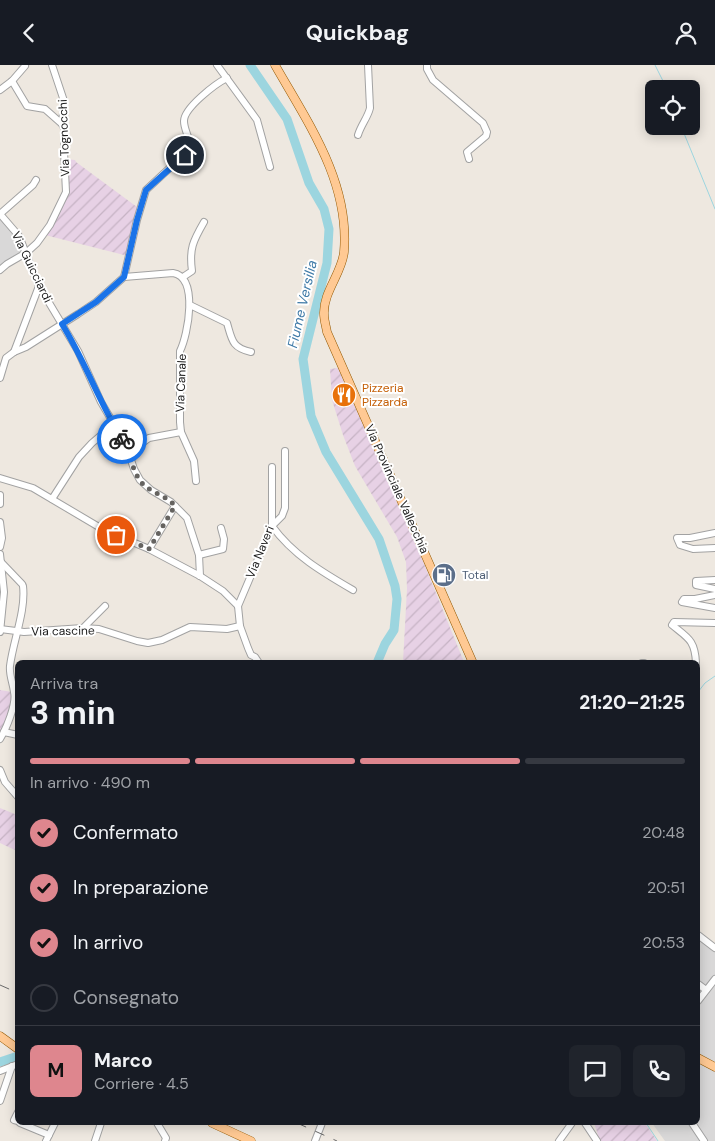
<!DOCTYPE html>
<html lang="it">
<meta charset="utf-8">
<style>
:root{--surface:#171b24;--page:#20242c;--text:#f1f3f6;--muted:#9ea1a6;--line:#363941;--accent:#de868e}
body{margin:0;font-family:"DM Sans",sans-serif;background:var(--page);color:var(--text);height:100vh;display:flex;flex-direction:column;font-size:19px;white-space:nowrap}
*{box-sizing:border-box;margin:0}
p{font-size:16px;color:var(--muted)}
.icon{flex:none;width:28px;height:28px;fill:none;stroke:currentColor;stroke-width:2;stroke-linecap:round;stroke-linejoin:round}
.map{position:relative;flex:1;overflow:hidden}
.drawer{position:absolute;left:15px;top:595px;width:685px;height:465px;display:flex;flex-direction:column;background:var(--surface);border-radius:8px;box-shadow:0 2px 12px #0003}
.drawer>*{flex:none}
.controls{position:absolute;left:645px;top:15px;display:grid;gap:10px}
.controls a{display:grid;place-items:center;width:55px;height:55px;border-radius:8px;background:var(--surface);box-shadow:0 2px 12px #0003;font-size:25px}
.pin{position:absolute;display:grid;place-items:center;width:42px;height:42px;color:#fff;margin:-21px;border:2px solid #fff;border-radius:50%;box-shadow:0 1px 5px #0007}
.courier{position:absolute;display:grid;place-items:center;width:50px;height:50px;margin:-25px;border:4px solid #1a73e8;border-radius:50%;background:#fff;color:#222;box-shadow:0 1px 6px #0007}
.summary em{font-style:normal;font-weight:700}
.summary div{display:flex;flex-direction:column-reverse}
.summary{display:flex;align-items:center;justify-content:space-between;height:85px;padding:0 15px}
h1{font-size:32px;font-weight:700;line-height:38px}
.bar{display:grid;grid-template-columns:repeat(4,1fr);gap:8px 5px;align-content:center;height:60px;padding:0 15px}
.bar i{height:6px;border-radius:4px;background:var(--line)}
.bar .active{background:var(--accent)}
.bar p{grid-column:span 4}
.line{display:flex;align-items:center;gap:12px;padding:0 15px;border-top:1px solid var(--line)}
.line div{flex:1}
.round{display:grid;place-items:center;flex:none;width:52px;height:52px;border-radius:8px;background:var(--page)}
ol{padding:0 15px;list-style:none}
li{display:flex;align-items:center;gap:15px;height:55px}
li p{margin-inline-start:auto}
li .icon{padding:5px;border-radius:50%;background:var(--accent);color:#111;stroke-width:4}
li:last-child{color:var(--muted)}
li i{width:28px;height:28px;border:2px solid var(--line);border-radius:50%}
header{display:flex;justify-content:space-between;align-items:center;height:65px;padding:0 15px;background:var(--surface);font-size:22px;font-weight:700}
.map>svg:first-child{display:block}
.residential{fill:#d9d8d8}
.industrial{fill:url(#industrial-furrows)}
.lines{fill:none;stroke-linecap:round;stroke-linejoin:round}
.stream{stroke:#9cd5df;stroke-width:1}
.river{stroke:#9cd5df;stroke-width:9}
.minor-casing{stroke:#a2a2a2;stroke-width:8}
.major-casing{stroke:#925700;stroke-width:9}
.minor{stroke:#fff;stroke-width:6}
.major{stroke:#ffc993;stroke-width:8}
.rail{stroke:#696969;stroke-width:1;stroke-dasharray:10 10;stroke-linecap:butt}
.done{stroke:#656360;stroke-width:5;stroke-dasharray:0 9}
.route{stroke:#1a73e8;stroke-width:6}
.labels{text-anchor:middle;stroke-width:4;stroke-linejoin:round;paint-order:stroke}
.street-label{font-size:12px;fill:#1b1b1b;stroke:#fff}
.food-label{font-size:12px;fill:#c56008;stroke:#fff;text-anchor:start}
.service-label{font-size:12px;fill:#4e5e75;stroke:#fff;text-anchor:start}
.water-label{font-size:14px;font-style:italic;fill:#407ba8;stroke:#fff}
</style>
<header><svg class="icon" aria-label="back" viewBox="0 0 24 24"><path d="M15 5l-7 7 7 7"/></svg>Quickbag<svg class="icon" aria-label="person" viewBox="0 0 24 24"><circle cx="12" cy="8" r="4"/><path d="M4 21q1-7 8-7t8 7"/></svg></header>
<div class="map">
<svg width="715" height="1076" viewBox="0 0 715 1076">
<defs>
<pattern id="industrial-furrows" width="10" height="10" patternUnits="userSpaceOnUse" patternTransform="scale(1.25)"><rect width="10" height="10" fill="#e7d1e5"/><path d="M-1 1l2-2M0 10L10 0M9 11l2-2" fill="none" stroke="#c6b3c4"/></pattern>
</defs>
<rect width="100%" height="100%" fill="#eee8e0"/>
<g class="residential">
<path d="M 0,152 L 17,172 L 23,188 L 0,203 Z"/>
<path d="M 698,867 L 715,879 L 715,1076 L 665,1076 L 652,1058 L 698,1058 Z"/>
</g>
<g class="industrial">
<path d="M 66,94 L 75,95 L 76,97 L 137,142 L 128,191 L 45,170 L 68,124 Z"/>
<path d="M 338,303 L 425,501 L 464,597 L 403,597 L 407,524 L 406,497 L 397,472 L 355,401 L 343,370 L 332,335 L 331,319 L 330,304 Z"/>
<path d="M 0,625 L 12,627 L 10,646 L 0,671 Z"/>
<path d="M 0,743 L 17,750 L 17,786 L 0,778 Z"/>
<path d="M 594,1058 L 645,1058 L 657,1076 L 600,1076 Z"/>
</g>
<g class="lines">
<g class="stream">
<path d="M 655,0 L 667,24"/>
<path d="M 681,61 L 715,144"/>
<path d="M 698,627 L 705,618 L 715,611"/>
<path d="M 646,1058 L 658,1076"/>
</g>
<g class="river">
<path d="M 250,0 L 287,54 L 309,118 L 324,144 L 329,164 L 327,198 L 303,294 L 311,351 L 326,387 L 379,474 L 395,521 L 397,534 L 394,565 L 385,579 L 377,598"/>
<path d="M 0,997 L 18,991"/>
</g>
<g class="minor-casing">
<g id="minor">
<path d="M 217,0 L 257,55 L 270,102"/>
<path d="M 427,0 L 427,4 L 433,15 L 483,58 L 487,67 L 486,71 L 467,87 L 469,94"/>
<path d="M 12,16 L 27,41 L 45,44 L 62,59"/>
<path d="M 0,25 L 12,16 L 25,1"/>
<path d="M 358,70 C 361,60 368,52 370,43 L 368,0"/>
<path d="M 36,115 L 33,120 L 0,149 L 19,171 L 39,221 L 78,286 L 101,337 L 126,380 L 134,404 L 140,415 L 151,425 L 171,437 L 187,453 L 199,490 L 200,511"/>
<path d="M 0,205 L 7,199 L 26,188 L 37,178 L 50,160 L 66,127 L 64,86 L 65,65 L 62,59 L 64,36 L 52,0"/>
<path d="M 124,212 L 173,208 C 199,212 188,270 180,286 L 180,357 L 181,367 L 194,396 L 196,416"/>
<path d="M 183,212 L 192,206 C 189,184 193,176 204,157"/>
<path d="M 190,240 L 227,258 C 232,275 232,283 251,287"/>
<path d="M 14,287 L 26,282 L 78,249 L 96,237 L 124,212 L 137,155 L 146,125 L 188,86 C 193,76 184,67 184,56 C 184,43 215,19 227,13"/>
<path d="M 0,313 L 6,293 L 14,287 L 39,221"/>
<path d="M 128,385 L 135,383 L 149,373 L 181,367"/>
<path d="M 285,386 L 285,443 L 282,451 L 272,461 C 293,490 322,507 353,525"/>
<path d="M 0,413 L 33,423 L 104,465 L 149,484 L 200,511 L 223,526 L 238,541 L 240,561 L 248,583 L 251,590 L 255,592 L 259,598"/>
<path d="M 0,430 L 0,439"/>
<path d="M 52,434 L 79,392 L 92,378 L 113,360"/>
<path d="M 0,457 L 2,473 L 0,482"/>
<path d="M 715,468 L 690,473 L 677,473 L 680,480 L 693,484 L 715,483"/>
<path d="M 149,484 L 175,441"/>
<path d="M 0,489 L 4,527 L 0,567"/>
<path d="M 199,490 L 223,484 L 224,474 L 221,463"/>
<path d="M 0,496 L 22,519"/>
<path d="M 715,515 L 696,516 L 696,520 L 715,524"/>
<path d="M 715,530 L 695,534 L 684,534 L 682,537 L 715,543"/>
<path d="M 238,541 L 272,461 L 272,402"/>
<path d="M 83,563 L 105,541"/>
<path d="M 0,564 L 24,567 L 83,563 L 99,564 L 137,576 L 148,578 L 162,575 L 190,562 L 227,564 L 240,561"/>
<path d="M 642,598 L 644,598"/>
<path d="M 696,598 C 695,575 688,573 672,560 L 674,557 L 715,558"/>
<path d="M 4,667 L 18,670"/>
<path d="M 0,674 C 6,664 17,639 14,627 C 13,618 9,610 10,601 C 13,576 26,546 23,521"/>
<path d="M 0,705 L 5,717 L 18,732"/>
<path d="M 698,870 L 715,883"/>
<path d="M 698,919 L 706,925"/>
<path d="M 698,936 L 715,914"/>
<path d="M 0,1006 L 18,999"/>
<path d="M 0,1036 L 12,1001"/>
<path d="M 18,1047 L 14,1055 L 18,1056"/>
<path d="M 20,1058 L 49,1070"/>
<path d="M 157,1058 L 166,1073 L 165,1076"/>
<path d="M 585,1058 L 597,1076"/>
<path d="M 692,1058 L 704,1076"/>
<path d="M 46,1076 L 55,1058"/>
<path d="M 95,1076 L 101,1058"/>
<path d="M 315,1076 L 322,1058"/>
<path d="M 559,1076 L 572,1058"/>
</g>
</g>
<g class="major-casing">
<g id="major">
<path d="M 275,0 C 308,58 350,117 344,187 C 342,208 323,227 324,249 C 324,255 326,261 327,267 L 473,598"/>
<path d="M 0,971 L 18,984"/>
<path d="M 698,993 L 715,1002"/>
<path d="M 212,1058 L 251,1076"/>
</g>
</g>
<use href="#minor" class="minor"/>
<use href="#major" class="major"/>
<g class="rail">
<path d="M 0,920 L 18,928"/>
<path d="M 297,1058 L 337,1076"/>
</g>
</g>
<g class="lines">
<path class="done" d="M 116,470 L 149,484 L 175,441 C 166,430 151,428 142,418 C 131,405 131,388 122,374"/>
<path class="route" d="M 122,374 C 99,337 85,296 62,259 L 96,237 L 124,212 L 137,155 L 146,125 L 185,90"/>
</g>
<defs>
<g id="restaurant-disc" transform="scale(1.25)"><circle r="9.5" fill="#e8710a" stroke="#fff"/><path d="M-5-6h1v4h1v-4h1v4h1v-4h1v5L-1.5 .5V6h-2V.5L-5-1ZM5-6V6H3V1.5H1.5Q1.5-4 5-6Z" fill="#fff"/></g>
<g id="fuel-disc" transform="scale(1.25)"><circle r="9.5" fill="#5c6f8a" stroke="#fff"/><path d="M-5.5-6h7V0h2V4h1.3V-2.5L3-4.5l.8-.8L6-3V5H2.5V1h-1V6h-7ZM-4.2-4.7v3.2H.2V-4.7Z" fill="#fff"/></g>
</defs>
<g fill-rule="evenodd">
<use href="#restaurant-disc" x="344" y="330"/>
<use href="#fuel-disc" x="444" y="510"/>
</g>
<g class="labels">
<g class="street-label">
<text transform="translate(64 73) rotate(-92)" y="4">Via Tognocchi</text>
<text transform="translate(32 202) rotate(64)" y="4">Via Guicciardi</text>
<text transform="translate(181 318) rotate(-88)" y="4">Via Canale</text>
<text transform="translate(397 424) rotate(66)" y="4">Via Provinciale Vallecchia</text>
<text transform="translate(260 487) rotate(-68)" y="4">Via Naveri</text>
<text transform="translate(63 566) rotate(-1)" y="4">Via cascine</text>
</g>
<g class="food-label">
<text x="362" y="327">Pizzeria<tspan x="362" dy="14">Pizzarda</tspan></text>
</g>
<g class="service-label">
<text x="462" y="514">Total</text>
</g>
<g class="water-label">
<text transform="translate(302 239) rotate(-77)" y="5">Fiume Versilia</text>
</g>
</g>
</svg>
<div class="controls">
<a><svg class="icon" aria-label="locate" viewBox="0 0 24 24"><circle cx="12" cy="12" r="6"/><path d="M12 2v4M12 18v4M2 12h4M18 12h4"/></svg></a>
</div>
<div class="pin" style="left:116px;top:470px;background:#ea580c"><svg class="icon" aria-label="bag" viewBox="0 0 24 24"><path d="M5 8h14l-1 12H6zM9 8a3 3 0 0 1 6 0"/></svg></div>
<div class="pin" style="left:185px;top:90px;background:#1f2937"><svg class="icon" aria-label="home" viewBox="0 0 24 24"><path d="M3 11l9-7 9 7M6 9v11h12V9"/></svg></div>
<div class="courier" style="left:122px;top:374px"><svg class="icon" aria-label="bike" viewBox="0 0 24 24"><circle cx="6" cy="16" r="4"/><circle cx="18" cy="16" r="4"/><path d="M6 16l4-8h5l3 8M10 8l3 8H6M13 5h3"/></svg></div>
<section class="drawer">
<div class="summary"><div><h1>3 min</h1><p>Arriva tra</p></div><em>21:20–21:25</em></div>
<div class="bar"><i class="active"></i><i class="active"></i><i class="active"></i><i></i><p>In arrivo · 490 m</p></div>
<ol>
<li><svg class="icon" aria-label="check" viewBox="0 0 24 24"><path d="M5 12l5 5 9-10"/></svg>Confermato<p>20:48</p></li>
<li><svg class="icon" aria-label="check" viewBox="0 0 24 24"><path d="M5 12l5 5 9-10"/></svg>In preparazione<p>20:51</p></li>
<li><svg class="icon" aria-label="check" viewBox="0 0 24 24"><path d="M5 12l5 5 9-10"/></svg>In arrivo<p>20:53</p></li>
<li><i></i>Consegnato</li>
</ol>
<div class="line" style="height:90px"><b class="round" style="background:var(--accent);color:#111">M</b><div><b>Marco</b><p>Corriere · 4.5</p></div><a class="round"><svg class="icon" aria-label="chat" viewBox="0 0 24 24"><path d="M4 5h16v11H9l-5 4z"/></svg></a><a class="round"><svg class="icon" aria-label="phone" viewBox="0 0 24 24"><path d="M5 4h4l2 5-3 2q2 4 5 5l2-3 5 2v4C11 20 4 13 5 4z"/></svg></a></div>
</section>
</div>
